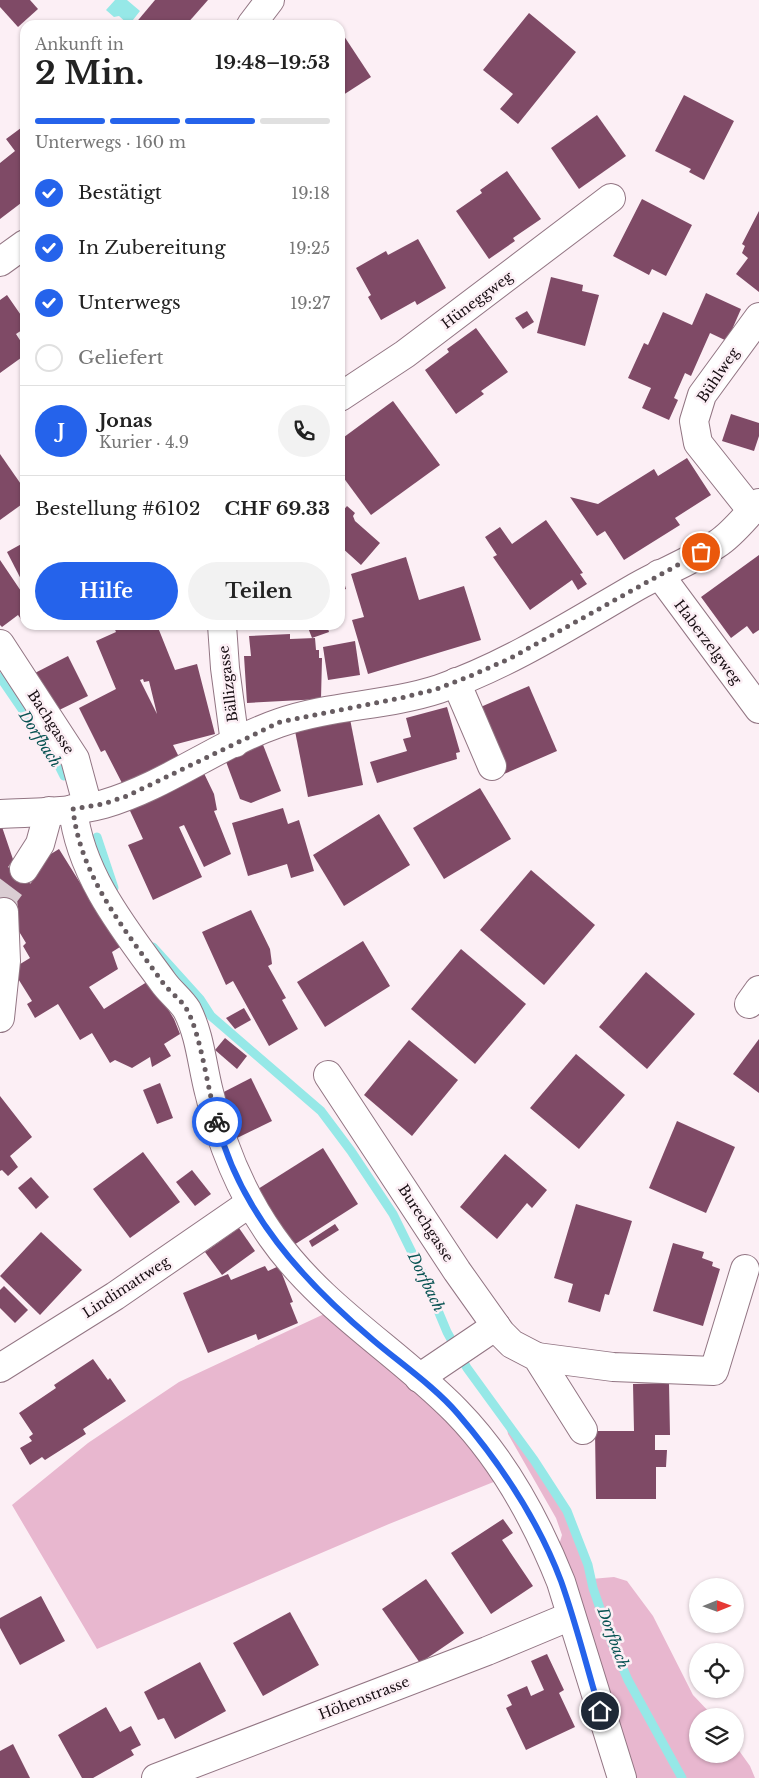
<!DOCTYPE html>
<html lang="de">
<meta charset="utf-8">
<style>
:root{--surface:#fff;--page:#f2f2f2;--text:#222;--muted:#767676;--line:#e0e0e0;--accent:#2563eb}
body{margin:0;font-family:"Libre Baskerville",serif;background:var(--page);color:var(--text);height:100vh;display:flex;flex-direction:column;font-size:19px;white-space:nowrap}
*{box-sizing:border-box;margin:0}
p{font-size:16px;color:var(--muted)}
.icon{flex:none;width:28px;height:28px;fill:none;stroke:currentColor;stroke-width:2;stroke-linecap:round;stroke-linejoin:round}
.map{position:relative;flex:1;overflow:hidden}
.sheet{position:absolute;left:20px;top:20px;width:325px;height:610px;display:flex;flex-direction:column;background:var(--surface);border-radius:15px;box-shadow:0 1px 4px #0004}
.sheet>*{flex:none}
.needle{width:32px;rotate:89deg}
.buttons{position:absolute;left:689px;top:1578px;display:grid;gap:10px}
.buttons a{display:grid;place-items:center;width:55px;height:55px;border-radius:50%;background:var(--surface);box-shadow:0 1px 4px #0004;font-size:25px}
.pin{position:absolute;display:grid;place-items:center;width:42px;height:42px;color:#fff;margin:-21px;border:2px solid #fff;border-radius:50%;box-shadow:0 1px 5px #0007}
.courier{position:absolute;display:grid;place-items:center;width:50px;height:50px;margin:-25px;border:4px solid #2563eb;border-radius:50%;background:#fff;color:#222;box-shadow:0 1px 6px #0007}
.head em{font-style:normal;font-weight:700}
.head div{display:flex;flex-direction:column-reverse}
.head{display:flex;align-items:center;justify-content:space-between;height:85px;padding:0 15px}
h1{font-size:32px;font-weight:700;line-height:38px}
.bar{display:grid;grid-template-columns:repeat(4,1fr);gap:8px 5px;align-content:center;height:60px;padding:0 15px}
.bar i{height:6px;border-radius:4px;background:var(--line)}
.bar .current{background:var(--accent)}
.bar p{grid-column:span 4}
.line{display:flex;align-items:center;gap:12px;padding:0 15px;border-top:1px solid var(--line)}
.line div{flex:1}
.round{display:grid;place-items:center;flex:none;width:52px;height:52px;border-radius:26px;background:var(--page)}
ol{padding:0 15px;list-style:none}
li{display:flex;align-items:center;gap:15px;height:55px}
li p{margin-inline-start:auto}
li .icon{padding:5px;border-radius:50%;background:var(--accent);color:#fff;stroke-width:4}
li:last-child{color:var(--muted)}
li i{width:28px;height:28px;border:2px solid var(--line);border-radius:50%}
.action{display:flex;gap:10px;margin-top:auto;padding:10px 15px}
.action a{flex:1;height:58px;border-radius:30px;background:var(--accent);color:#fff;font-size:20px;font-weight:700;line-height:58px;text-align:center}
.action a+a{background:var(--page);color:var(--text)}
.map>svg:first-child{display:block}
.green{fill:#e8b7cf}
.water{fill:#96e8e7}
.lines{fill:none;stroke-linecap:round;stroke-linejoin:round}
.stream{stroke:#96e8e7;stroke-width:9}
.building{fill:#7f4a66;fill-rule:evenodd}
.minor-tunnel{stroke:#dacdd3;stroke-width:28;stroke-dasharray:28 14;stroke-linecap:butt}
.minor-casing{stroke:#927583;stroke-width:30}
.major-casing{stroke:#927583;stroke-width:30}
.minor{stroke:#fff;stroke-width:28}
.major{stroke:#fff;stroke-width:28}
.done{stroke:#675c61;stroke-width:5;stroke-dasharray:0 9}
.route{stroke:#2563eb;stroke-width:6}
.labels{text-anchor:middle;stroke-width:5;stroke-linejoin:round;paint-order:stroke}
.street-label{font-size:14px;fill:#170d12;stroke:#fceff5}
.water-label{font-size:15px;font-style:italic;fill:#085353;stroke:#fceff5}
</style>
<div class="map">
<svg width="759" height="1778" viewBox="0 0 759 1778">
<rect width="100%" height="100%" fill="#fceff5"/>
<g class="green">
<path d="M 337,1308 L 506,1477 L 389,1524 L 97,1649 L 12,1505 L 88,1443 L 179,1382 Z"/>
<path d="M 505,1419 L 567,1511 L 588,1564 L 591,1579 L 614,1577 L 627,1581 L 653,1616 L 693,1695 L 712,1715 L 698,1716 L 698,1754 L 735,1754 L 735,1745 L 750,1766 L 755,1778 L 622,1778 L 559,1545 L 562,1535 L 556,1518 L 508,1434 Z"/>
</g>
<path class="water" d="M 115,0 L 127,0 L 140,11 L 129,25 L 119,16 L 114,17 L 106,10 Z"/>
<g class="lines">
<g class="stream">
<path d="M 0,677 L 54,756 L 64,776"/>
<path d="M 97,837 L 114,888"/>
<path d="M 153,947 L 200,999 L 211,1016 L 321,1111 L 351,1151 L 393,1214 L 424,1277 L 447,1332 L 467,1368 L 534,1460 L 567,1511 L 588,1565 L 593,1588 L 612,1643 L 628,1680 L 682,1778"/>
</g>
</g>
<g class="building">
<path d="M 0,0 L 30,0 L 38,9 L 18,27 L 0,7 Z"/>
<path d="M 155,0 L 208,0 L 186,25 L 134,25 Z"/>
<path d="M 529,13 L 576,52 L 518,124 L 500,109 L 513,94 L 483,70 Z"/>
<path d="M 340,30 L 371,77 L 340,97 Z"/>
<path d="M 684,95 L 734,121 L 704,180 L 689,172 L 691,169 L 655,151 Z"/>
<path d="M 597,115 L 626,156 L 579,189 L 551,148 Z"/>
<path d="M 25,125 L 25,200 L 0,219 L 0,163 L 15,151 L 6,139 Z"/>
<path d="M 507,171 L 541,219 L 513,238 L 515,241 L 489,259 L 456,211 L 482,193 L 480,190 Z"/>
<path d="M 642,199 L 692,225 L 666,276 L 652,269 L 649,275 L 613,256 Z"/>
<path d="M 759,211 L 759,292 L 736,274 L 748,258 L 742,253 L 745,246 L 742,244 Z"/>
<path d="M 418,239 L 446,288 L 417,305 L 415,301 L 381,320 L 368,297 L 371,295 L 356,268 L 386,251 L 388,255 Z"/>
<path d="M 551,277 L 583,285 L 582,291 L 599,295 L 585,346 L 537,333 Z"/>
<path d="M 706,293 L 741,309 L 727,341 L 710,333 L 691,376 L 685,373 L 674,398 L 678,400 L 669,420 L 642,408 L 651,388 L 628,378 L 644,343 L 648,345 L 663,312 L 692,325 Z"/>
<path d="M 7,295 L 25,321 L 25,328 L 16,334 L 25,348 L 25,355 L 0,373 L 0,300 Z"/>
<path d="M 527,311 L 534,322 L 523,329 L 515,318 Z"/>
<path d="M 476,328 L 508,372 L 481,391 L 484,394 L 456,414 L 425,370 L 449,352 L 447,349 Z"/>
<path d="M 393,401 L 440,465 L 371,515 L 340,473 L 340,440 Z"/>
<path d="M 731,414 L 759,423 L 759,436 L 754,451 L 722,441 Z"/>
<path d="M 0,454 L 25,490 L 25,502 L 0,520 Z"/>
<path d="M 687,458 L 711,495 L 675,518 L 680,525 L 624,560 L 605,531 L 597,536 L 570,497 L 598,504 L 654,469 L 658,476 Z"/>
<path d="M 347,506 L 355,513 L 353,516 L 355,521 L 380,543 L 361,565 L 340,546 L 340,538 L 345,533 L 340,514 Z"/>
<path d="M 546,520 L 583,573 L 580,574 L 587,584 L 578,590 L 572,580 L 530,610 L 493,557 L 497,555 L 485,537 L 500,527 L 512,544 Z"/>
<path d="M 25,542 L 25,587 L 7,552 Z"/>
<path d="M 759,555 L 759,630 L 753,634 L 747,626 L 731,638 L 701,597 Z"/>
<path d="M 406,557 L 419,600 L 464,586 L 481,640 L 368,674 L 352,620 L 364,617 L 351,574 Z"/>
<path d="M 0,560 L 25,597 L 25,625 L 18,615 L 2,627 L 0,625 Z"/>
<path d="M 340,569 L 346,589 L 340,591 Z"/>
<path d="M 113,625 L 157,625 L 175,670 L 197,664 L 215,734 L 173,745 L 179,757 L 123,785 L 105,750 L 101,752 L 79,708 L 116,689 L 96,641 L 116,632 ZM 143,679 L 144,682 L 149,681 L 157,714 L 140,680 Z"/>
<path d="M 307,625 L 327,625 L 329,632 L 312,638 Z"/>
<path d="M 290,634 L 290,639 L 315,638 L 316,650 L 319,650 L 319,658 L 322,658 L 321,699 L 247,703 L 244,656 L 251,656 L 249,636 Z"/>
<path d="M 355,641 L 360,675 L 328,680 L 323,647 Z"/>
<path d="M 68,656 L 88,696 L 53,713 L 33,674 Z"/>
<path d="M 529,686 L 557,751 L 504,774 L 476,709 Z"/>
<path d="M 447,707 L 460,752 L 456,753 L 457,759 L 377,783 L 370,762 L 407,751 L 403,739 L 411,737 L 406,718 Z"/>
<path d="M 350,719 L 363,785 L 308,797 L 295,731 Z"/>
<path d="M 260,737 L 281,791 L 251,803 L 240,799 L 225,759 Z"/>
<path d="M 200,765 L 214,794 L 217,810 L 214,811 L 231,854 L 204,867 L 184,825 L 179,827 L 202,877 L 153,900 L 128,845 L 143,839 L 125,800 Z"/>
<path d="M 480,788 L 511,839 L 444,879 L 413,828 Z"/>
<path d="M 283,808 L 288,824 L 299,820 L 314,871 L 291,878 L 287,864 L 248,876 L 232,823 Z"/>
<path d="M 379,814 L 410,865 L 344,906 L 313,855 Z"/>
<path d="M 0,821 L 18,874 L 59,849 L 120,947 L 112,952 L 118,969 L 89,987 L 104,1009 L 150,980 L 174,1019 L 180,1034 L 164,1044 L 171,1056 L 152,1067 L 150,1057 L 132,1068 L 115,1060 L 110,1063 L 92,1033 L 80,1040 L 58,1004 L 35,1018 L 27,1004 L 32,1001 L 12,969 L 30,958 L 23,946 L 26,943 L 0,900 Z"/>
<path d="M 531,870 L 595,925 L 544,985 L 480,930 Z"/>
<path d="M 251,910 L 270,949 L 272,964 L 268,966 L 286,998 L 282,1000 L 298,1029 L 269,1046 L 233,981 L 226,985 L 202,932 Z"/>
<path d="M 363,941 L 390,986 L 325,1027 L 297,982 Z"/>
<path d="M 461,949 L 526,1004 L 475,1064 L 411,1009 Z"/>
<path d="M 646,972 L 695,1014 L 647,1069 L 599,1027 Z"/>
<path d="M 244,1008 L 251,1020 L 235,1029 L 226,1018 Z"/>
<path d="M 225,1038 L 247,1056 L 237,1069 L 215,1050 Z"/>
<path d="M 759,1039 L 759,1093 L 733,1074 Z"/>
<path d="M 409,1040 L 458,1080 L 412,1136 L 364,1095 Z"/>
<path d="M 576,1054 L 625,1095 L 579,1149 L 530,1108 Z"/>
<path d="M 251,1078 L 272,1121 L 235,1139 L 214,1097 Z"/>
<path d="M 160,1083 L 173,1118 L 157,1124 L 143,1090 Z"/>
<path d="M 0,1096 L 32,1137 L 10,1156 L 18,1167 L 8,1176 L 2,1170 L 0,1171 Z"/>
<path d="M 677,1121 L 735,1147 L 706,1213 L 649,1188 Z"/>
<path d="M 323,1148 L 358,1204 L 286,1250 L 250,1194 Z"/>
<path d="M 143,1152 L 180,1202 L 130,1238 L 93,1189 Z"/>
<path d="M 505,1154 L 547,1190 L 532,1208 L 527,1203 L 497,1239 L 460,1207 Z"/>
<path d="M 192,1170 L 211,1194 L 195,1206 L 176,1182 Z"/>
<path d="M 31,1177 L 49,1197 L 36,1209 L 18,1188 Z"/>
<path d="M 576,1204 L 632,1221 L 609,1295 L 605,1294 L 600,1312 L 568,1302 L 573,1284 L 554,1278 Z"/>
<path d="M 335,1224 L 339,1230 L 312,1247 L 309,1241 Z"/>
<path d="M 239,1228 L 255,1251 L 222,1275 L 205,1252 Z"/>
<path d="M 41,1232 L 82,1270 L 40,1315 L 0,1276 Z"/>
<path d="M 673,1243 L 704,1252 L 702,1258 L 713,1262 L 712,1266 L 720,1269 L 703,1326 L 653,1311 Z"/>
<path d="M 265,1266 L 268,1271 L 279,1266 L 293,1302 L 290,1303 L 298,1323 L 258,1340 L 256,1334 L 208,1353 L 183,1293 L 228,1274 L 231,1280 Z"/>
<path d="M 4,1286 L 28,1310 L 15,1323 L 0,1308 L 0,1290 Z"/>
<path d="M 93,1359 L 108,1380 L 110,1378 L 126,1401 L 83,1429 L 86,1434 L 45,1460 L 42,1457 L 30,1465 L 20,1448 L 32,1441 L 29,1437 L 33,1434 L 19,1413 L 56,1388 L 54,1385 Z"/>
<path d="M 669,1383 L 670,1435 L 655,1435 L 655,1450 L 667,1450 L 666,1467 L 656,1467 L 656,1499 L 596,1499 L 595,1431 L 634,1431 L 633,1384 Z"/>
<path d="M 503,1519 L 513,1533 L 502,1540 L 533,1586 L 491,1614 L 451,1553 Z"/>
<path d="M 426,1579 L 464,1633 L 420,1663 L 382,1609 Z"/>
<path d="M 41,1596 L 65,1641 L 20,1665 L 0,1628 L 0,1618 Z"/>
<path d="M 290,1612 L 319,1665 L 263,1696 L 233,1643 Z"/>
<path d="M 547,1654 L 564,1690 L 559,1693 L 575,1727 L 526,1750 L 506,1708 L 512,1705 L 507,1695 L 527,1686 L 531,1696 L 544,1690 L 531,1661 Z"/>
<path d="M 200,1662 L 226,1711 L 175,1739 L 164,1718 L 158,1720 L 144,1692 Z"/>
<path d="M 106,1707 L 120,1732 L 131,1726 L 141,1745 L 131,1750 L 134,1755 L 93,1778 L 82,1778 L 58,1735 Z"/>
<path d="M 13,1744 L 30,1778 L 0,1778 L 0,1751 Z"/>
</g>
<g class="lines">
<path class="minor-tunnel" d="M 4,912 L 3,897 L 24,869"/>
<g class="minor-casing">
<g id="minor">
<path d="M 340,397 L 405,354 L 611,198"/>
<path d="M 752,511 L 698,443 L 694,421 L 702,395 L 759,317"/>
<path d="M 659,574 L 759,709"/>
<path d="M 222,625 L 225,668 L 235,743"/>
<path d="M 0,644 L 75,759 L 88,807"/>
<path d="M 456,682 L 492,766"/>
<path d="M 73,809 C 80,875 125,930 163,982 C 170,992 181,1000 187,1010 C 200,1035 202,1065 209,1092 C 221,1144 241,1193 272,1237 C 321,1307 397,1351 456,1411 C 502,1458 537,1522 561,1582 L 622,1778"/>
<path d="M 0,814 C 34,812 71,813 104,804 C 166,786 218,744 279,723 C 330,705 387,706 439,689 C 508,665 572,624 636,587 C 662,572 692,561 717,544 C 733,534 746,516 759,503"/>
<path d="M 24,869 L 40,844 L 49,811"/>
<path d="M 749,1004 L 759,990"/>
<path d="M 0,1018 L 6,961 L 4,912"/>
<path d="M 328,1075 L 457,1271 L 501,1333 L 512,1344 L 537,1357 L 583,1430"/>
<path d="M 537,1357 L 613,1367 L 714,1371 L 745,1269"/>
<path d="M 0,1368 L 115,1296 L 250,1203"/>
<path d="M 419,1378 L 496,1326"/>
<path d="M 156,1778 L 487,1651 L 571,1616"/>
</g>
</g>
<g class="major-casing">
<g id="major">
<path d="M 251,25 L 270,0"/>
<path d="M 0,262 L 25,244"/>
</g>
</g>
<use href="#minor" class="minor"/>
<use href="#major" class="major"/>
</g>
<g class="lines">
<path class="done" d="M 217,1122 C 208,1092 201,1033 186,1008 C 180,999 170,992 163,983 C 125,930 80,876 73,809 L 103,804 L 127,796 L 280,722 L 405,697 L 437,689 L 468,677 L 511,658 L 701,552"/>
<path class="route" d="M 217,1122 C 240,1212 303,1281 373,1340 C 400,1363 435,1387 458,1414 C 500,1463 538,1520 561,1581 C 576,1623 587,1668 600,1711"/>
</g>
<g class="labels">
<g class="street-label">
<text transform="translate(477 300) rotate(-37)" y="5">Hüneggweg</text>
<text transform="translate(718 375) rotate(-56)" y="5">Bühlweg</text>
<text transform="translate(708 642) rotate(53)" y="5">Haberzelgweg</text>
<text transform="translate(228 684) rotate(-97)" y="5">Bällizgasse</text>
<text transform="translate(51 722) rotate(57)" y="5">Bachgasse</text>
<text transform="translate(426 1223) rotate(57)" y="5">Burechgasse</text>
<text transform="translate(126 1287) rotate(-33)" y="5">Lindimattweg</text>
<text transform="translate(364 1698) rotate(-21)" y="5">Höhenstrasse</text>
</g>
<g class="water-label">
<text transform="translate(40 739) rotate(57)" y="5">Dorfbach</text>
<text transform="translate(426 1282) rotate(64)" y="5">Dorfbach</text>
<text transform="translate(613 1638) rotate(70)" y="5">Dorfbach</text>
</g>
</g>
</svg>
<div class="buttons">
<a><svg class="needle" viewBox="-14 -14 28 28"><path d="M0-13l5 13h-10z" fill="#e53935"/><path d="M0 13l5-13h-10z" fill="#767676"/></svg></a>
<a><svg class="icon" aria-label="locate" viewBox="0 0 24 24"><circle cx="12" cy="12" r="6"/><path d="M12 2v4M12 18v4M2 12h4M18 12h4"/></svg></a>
<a><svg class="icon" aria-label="layers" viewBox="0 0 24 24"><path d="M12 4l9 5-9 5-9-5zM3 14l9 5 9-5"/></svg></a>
</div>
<div class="pin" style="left:701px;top:552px;background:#ea580c"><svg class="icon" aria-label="bag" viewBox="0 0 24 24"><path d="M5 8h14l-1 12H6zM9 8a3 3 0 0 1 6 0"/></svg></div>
<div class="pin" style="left:600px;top:1711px;background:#1f2937"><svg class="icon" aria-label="home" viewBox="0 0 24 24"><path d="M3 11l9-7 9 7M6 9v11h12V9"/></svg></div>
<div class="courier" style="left:217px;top:1122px"><svg class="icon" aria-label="bike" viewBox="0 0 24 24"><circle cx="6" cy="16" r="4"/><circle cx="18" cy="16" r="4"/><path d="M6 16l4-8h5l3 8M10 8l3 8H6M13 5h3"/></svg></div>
<section class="sheet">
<div class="head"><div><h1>2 Min.</h1><p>Ankunft in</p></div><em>19:48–19:53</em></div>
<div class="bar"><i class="current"></i><i class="current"></i><i class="current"></i><i></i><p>Unterwegs · 160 m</p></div>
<ol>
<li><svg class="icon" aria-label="check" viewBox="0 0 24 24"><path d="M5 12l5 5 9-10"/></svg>Bestätigt<p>19:18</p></li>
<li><svg class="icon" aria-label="check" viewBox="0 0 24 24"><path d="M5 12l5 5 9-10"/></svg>In Zubereitung<p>19:25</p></li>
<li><svg class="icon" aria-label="check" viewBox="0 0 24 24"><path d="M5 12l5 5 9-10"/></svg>Unterwegs<p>19:27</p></li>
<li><i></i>Geliefert</li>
</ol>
<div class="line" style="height:90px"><b class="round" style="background:var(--accent);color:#fff">J</b><div><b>Jonas</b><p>Kurier · 4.9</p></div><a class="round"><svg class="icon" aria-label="phone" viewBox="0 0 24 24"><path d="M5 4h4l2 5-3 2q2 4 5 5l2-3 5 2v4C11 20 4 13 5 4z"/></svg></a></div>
<div class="line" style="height:65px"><div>Bestellung #6102</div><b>CHF 69.33</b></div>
<div class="action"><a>Hilfe</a><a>Teilen</a></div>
</section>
</div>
